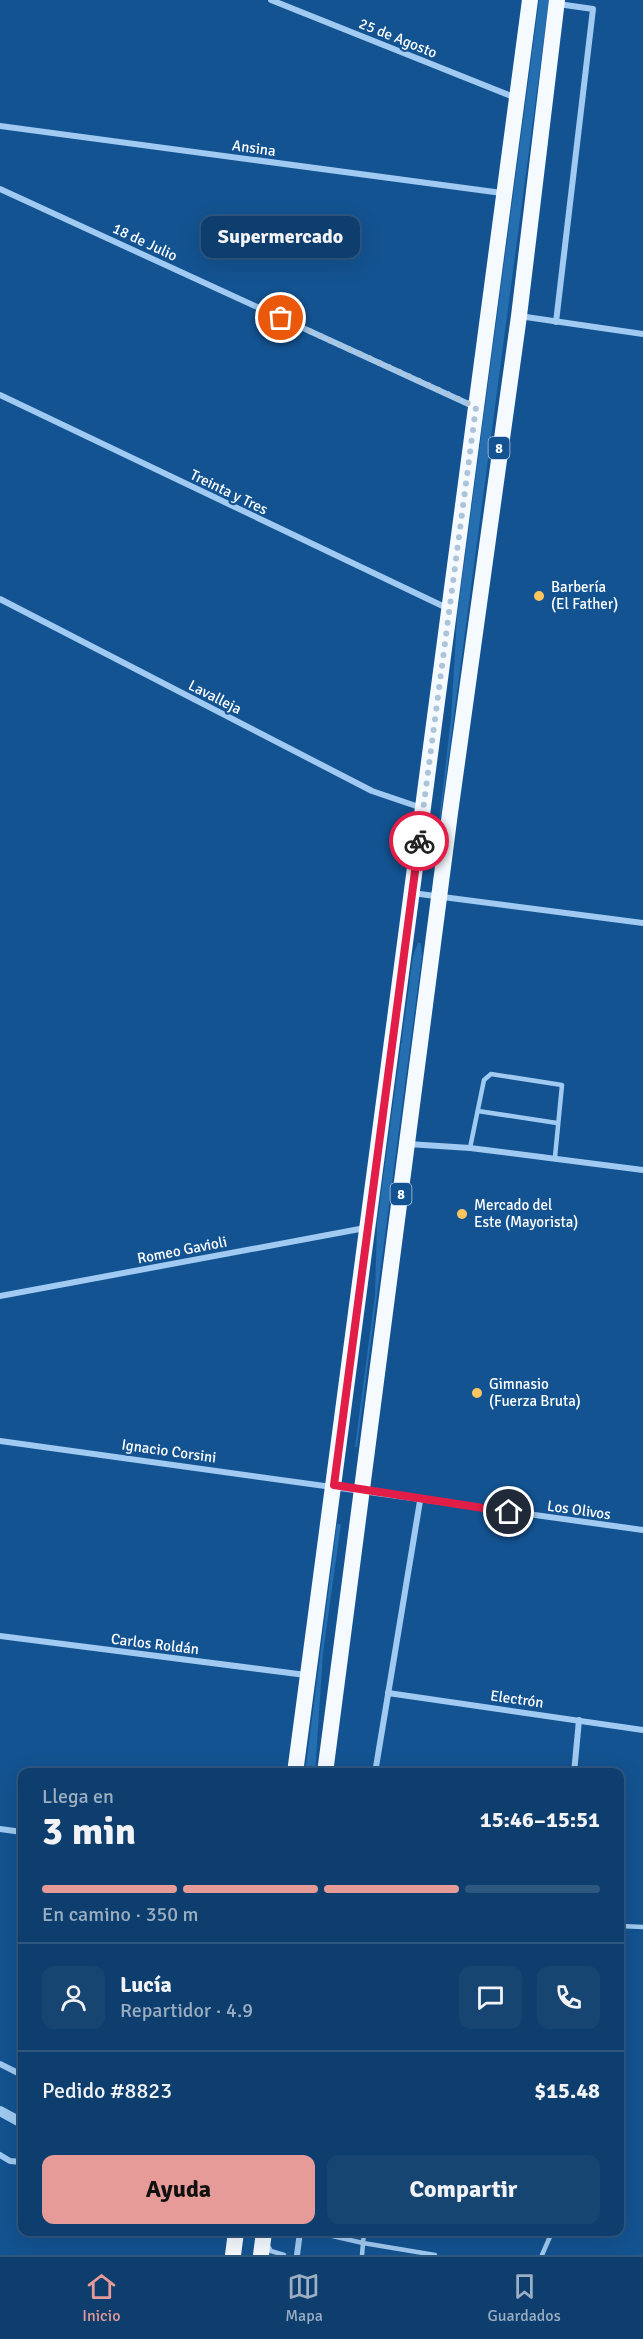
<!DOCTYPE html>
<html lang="es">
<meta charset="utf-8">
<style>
:root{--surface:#0e3e6d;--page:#174572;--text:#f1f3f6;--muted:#9baec2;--line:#2e5780;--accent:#e69b98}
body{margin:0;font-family:Signika,sans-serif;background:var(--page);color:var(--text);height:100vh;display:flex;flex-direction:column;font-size:22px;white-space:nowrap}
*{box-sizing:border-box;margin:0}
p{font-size:20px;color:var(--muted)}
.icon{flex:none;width:33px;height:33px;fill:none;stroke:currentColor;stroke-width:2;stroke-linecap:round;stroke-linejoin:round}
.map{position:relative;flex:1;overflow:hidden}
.details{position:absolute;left:18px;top:1768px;width:606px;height:468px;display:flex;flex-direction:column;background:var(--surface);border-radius:12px;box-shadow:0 6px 24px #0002,0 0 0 2px var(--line)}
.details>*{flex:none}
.pin{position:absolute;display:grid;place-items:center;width:51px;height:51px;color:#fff;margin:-26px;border:3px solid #fff;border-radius:50%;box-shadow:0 2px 6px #0007}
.courier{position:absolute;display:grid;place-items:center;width:60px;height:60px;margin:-30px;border:4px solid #e11d48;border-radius:50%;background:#fff;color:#222;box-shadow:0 2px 8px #0007}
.bubble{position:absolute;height:42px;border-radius:12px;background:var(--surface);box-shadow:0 6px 24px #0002,0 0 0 2px var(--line);font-size:20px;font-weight:700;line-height:42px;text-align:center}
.head em{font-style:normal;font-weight:700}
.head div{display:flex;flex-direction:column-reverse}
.head{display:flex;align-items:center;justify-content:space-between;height:102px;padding:0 24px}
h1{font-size:39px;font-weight:700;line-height:45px}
.bar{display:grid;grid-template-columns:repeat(4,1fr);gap:9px 6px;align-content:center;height:72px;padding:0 24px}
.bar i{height:8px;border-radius:4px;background:var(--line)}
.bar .active{background:var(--accent)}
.bar p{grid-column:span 4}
.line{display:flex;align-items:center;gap:15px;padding:0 24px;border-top:2px solid var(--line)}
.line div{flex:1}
.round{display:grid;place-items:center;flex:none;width:63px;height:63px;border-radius:12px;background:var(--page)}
.primary-button{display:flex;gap:12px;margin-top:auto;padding:12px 24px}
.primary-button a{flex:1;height:69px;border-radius:12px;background:var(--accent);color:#111;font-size:24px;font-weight:700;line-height:69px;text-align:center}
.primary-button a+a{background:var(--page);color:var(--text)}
.menu{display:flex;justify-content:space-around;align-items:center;height:84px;border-top:2px solid var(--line);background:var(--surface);font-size:16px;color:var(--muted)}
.menu a{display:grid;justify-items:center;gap:3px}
.menu .active{color:var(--accent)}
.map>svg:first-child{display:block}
.green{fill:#256eb0}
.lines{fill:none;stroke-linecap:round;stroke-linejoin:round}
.service{stroke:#a0caf1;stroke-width:4.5}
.minor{stroke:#a0caf1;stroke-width:6}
.tertiary{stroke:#a0caf1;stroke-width:10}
.trunk{stroke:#f4faff;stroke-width:16}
.done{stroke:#acc3d8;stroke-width:6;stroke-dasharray:0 10.8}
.route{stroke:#e11d48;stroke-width:8}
.poi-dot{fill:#ffc660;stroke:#135391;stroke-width:2}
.labels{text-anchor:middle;stroke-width:4.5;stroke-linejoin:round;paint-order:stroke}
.shield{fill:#135391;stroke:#b8cbde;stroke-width:1.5}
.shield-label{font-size:14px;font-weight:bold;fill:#fff}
.street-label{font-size:15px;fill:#fff;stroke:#135391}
.poi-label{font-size:15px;fill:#fff;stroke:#135391;text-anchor:start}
</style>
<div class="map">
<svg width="643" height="2255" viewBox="0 0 643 2255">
<rect width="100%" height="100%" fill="#135391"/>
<g class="green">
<path d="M 539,0 L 549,0 L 434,866 L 451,718 L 457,617 Z"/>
<path d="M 418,943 L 421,943 L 422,956 L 357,1447 L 355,1447 L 375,1295 L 377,1223 L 413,956 Z"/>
<path d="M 337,1524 L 341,1524 L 323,1653 L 315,1773 L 305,1773 Z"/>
</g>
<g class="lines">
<g class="service">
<path d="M 478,1111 L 557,1123"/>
<path d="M 470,1148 L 484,1080 L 491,1074 L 562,1085 L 555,1157"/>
<path d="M 620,1926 L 643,1927"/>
<path d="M 315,2232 L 363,2243 L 435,2255"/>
<path d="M 268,2246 L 271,2251 L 284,2255"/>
<path d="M 362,2255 L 364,2232"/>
<path d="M 542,2255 L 552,2232"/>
</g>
<g class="minor">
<path d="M 271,0 L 516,98"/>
<path d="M 0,126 L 502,193"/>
<path d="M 0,189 L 475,407"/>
<path d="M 519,316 L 643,334"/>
<path d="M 556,322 L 593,9 L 558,4"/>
<path d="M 0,395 L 449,609"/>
<path d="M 0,599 L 372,791 L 422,808"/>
<path d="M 412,893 L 643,923"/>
<path d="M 408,1144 L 470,1148 L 643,1170"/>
<path d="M 0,1296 L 365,1228"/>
<path d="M 0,1441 L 643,1530"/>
<path d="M 0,1636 L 306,1675"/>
<path d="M 388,1693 L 643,1730"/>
<path d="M 375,1773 L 420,1501"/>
<path d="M 574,1773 L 579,1720"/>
<path d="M 0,1829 L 22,1832"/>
<path d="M 0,2064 L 22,2075"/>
<path d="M 0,2155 L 10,2161 L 22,2162"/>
<path d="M 297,2255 L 300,2232"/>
</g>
<path class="tertiary" d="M 0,2111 L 22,2123"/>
<g class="trunk">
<path d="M 295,1773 L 530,0"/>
<path d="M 325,1773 L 450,813 L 519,316 L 557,0"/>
<path d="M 233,2255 L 236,2232"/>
<path d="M 261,2255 L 264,2232"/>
</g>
</g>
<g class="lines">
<path class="done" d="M 281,318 L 476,407 L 419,841"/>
<path class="route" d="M 419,841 L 334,1485 L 509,1512"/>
</g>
<g class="poi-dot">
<circle cx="539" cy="596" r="6"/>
<circle cx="462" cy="1214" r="6"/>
<circle cx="477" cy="1393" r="6"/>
</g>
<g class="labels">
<g class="shield">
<rect x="488.5" y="437" width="21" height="22" rx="4.5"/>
<rect x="390.5" y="1183" width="21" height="22" rx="4.5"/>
</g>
<g class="shield-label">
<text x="499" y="453">8</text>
<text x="401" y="1199">8</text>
</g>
<g class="street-label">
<text transform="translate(398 38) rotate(22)" y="5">25 de Agosto</text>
<text transform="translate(254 148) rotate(8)" y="5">Ansina</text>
<text transform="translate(145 242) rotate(25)" y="5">18 de Julio</text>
<text transform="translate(229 492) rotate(26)" y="5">Treinta y Tres</text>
<text transform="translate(215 697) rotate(27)" y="5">Lavalleja</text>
<text transform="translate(182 1250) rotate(-11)" y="5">Romeo Gavioli</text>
<text transform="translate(169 1451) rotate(8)" y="5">Ignacio Corsini</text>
<text transform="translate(579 1510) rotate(8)" y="5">Los Olivos</text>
<text transform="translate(155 1644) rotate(7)" y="5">Carlos Roldán</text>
<text transform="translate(517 1699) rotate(8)" y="5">Electrón</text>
</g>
<g class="poi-label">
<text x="551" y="592">Barbería<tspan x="551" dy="17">(El Father)</tspan></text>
<text x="474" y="1210">Mercado del<tspan x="474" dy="17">Este (Mayorista)</tspan></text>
<text x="489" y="1389">Gimnasio<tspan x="489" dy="17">(Fuerza Bruta)</tspan></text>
</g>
</g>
</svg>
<div class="pin" style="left:281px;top:318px;background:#ea580c"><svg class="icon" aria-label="bag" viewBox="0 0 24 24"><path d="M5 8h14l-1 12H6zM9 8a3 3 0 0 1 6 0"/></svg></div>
<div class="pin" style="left:509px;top:1512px;background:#1f2937"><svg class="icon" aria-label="home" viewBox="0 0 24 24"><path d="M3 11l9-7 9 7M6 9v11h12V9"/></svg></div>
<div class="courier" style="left:419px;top:841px"><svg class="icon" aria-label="bike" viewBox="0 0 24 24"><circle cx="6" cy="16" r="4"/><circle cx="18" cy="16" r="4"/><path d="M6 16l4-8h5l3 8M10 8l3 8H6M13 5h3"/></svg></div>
<div class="bubble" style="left:201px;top:216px;width:159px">Supermercado</div>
<section class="details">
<div class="head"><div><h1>3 min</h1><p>Llega en</p></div><em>15:46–15:51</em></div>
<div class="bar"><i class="active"></i><i class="active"></i><i class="active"></i><i></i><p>En camino · 350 m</p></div>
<div class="line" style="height:108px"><a class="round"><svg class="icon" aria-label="person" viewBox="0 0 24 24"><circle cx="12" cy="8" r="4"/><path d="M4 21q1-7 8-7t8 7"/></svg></a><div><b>Lucía</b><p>Repartidor · 4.9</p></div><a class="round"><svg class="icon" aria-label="chat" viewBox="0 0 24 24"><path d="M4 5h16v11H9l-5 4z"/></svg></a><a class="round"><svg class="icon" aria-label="phone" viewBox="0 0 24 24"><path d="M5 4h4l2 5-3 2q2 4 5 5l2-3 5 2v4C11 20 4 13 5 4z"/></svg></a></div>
<div class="line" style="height:78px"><div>Pedido #8823</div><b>$15.48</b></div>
<div class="primary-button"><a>Ayuda</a><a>Compartir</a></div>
</section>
</div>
<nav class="menu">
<a class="active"><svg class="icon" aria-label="home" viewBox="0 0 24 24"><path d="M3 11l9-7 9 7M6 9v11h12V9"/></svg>Inicio</a>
<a><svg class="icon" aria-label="map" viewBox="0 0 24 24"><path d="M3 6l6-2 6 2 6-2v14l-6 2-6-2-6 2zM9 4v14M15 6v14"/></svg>Mapa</a>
<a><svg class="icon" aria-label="saved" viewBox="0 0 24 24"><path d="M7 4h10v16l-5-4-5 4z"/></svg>Guardados</a>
</nav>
